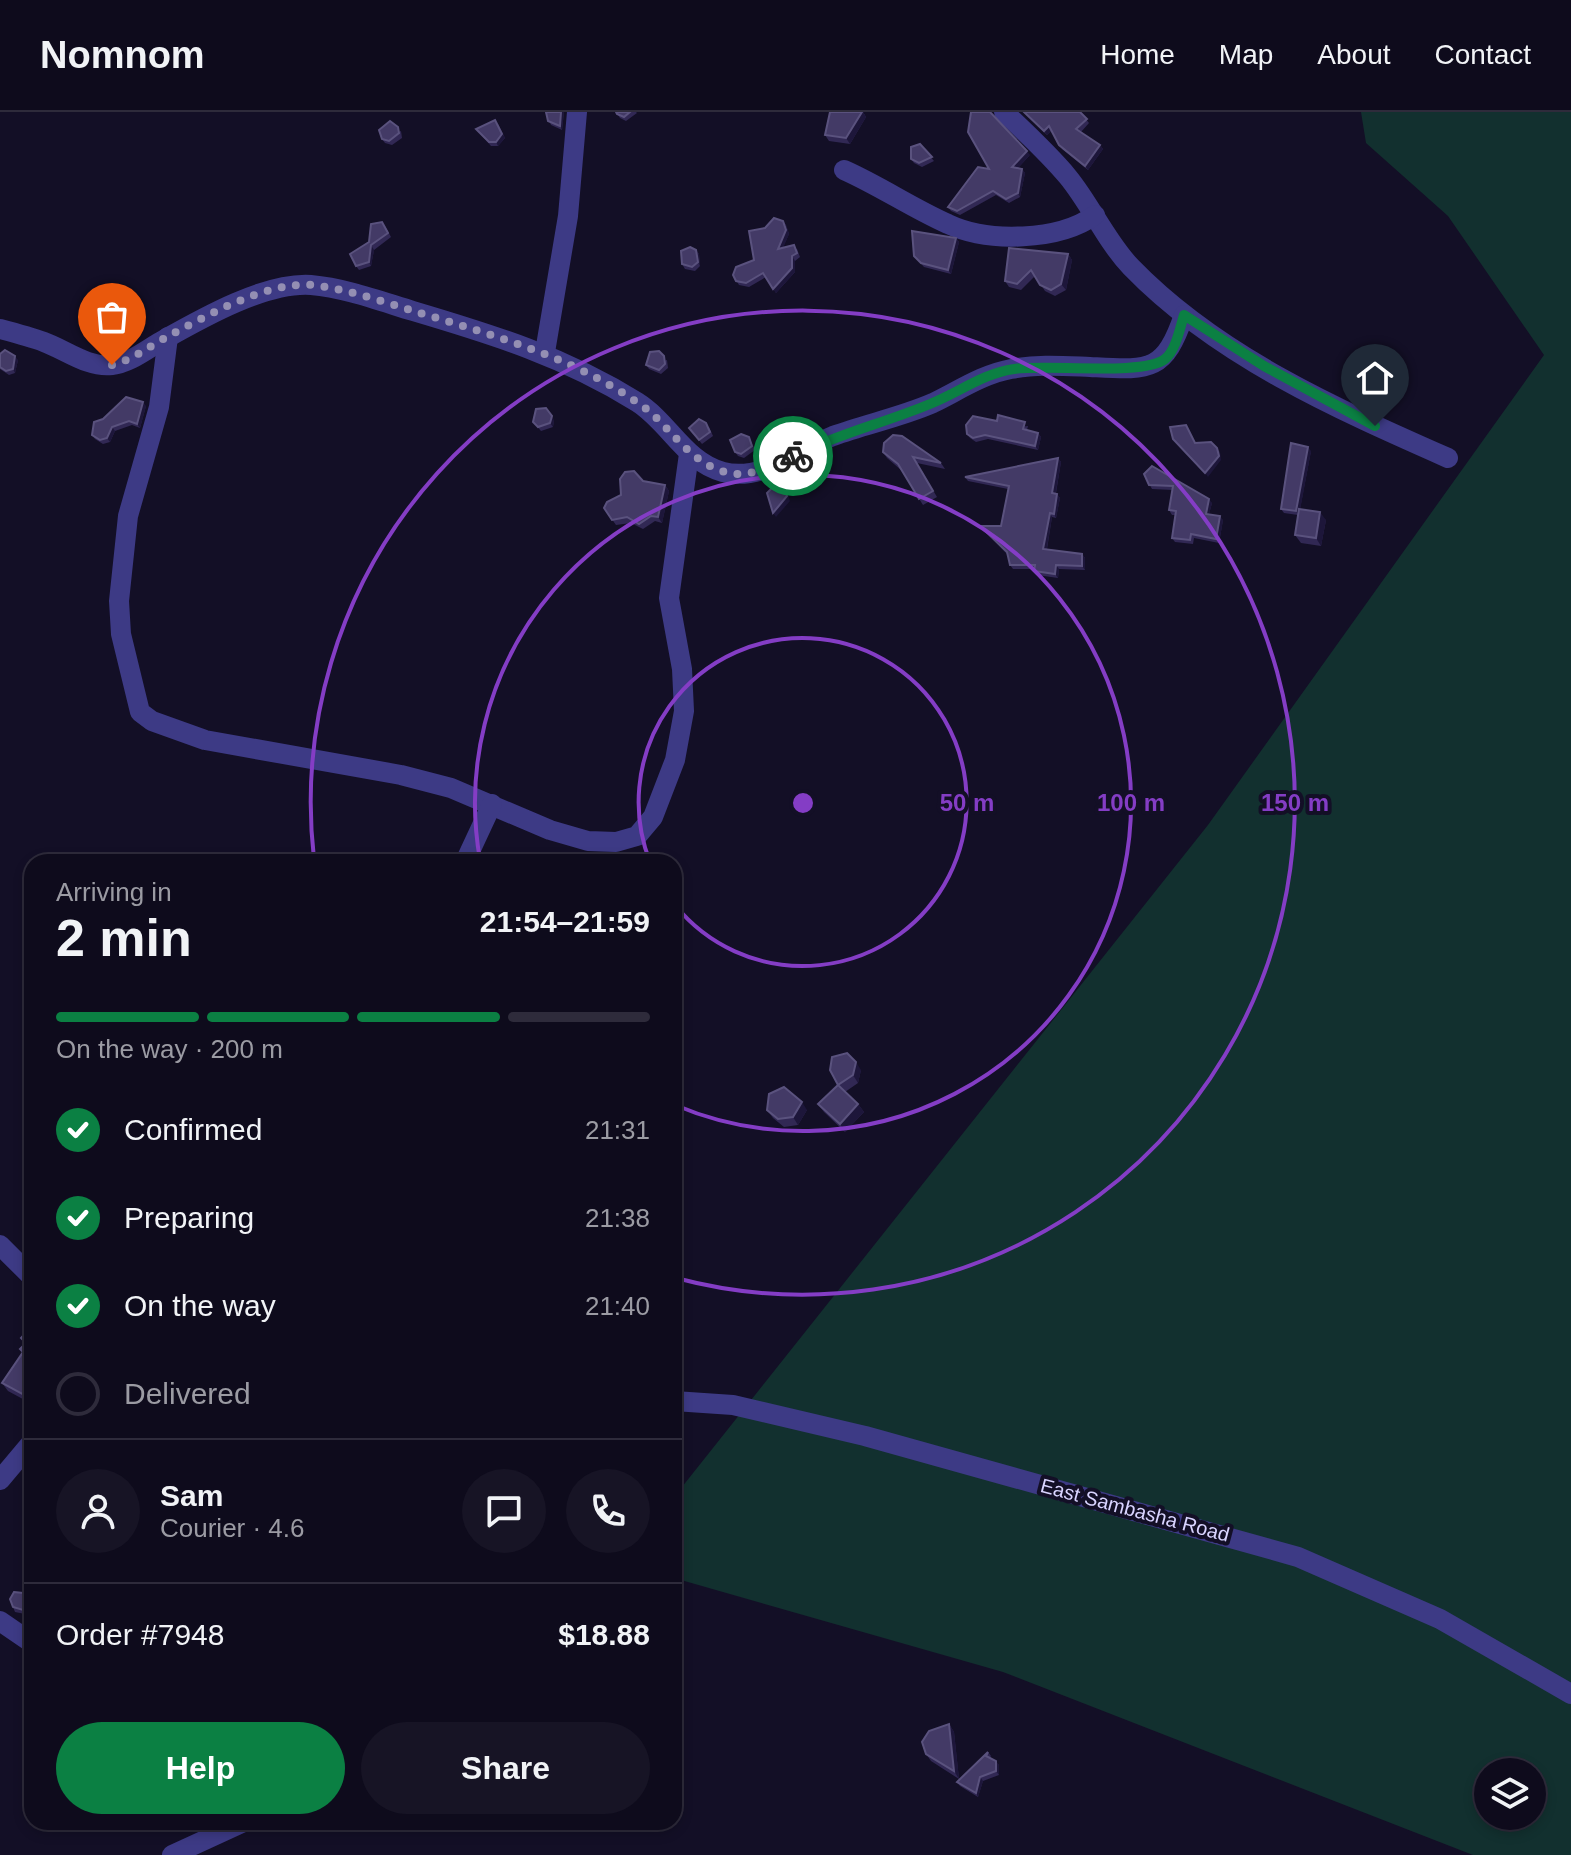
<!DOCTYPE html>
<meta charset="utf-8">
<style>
:root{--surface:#0e0b1c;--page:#171425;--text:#f1f3f6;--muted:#9b9ba3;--line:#2e2b3b;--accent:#0b8043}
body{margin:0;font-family:Arial,sans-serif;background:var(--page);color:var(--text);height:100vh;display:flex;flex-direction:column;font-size:30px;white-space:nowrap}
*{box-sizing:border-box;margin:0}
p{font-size:26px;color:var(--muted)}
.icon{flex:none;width:44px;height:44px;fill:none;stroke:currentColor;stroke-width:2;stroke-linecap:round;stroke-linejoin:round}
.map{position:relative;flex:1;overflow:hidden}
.details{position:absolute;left:24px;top:742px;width:658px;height:976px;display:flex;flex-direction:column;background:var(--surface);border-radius:24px;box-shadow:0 4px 12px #0003,0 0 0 2px var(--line)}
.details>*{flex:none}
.tools{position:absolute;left:1474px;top:1646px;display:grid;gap:16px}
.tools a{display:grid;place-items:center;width:72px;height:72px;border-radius:50%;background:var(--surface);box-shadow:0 4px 12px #0003,0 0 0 2px var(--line);font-size:40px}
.pin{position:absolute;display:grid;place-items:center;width:68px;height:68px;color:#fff;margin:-82px -34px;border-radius:50% 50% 50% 0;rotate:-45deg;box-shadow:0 0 8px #0007}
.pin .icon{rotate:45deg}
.courier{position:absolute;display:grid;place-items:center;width:80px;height:80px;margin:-40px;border:6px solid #0b8043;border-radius:50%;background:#fff;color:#222;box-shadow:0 2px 10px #0007}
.overview em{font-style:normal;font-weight:700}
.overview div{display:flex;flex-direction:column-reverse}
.overview{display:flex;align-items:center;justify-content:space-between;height:136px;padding:0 32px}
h1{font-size:52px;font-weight:700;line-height:60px}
.bar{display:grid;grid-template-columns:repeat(4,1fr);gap:12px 8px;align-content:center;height:96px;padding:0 32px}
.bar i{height:10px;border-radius:6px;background:var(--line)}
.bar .current{background:var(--accent)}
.bar p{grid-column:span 4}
.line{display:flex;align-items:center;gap:20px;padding:0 32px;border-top:2px solid var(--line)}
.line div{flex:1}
.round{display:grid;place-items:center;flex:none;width:84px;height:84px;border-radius:42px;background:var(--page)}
ol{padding:0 32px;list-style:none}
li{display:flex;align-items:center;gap:24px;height:88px}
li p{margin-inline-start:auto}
li .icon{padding:8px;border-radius:50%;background:var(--accent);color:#fff;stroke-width:4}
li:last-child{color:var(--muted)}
li i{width:44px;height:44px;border:4px solid var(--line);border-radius:50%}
.primary-button{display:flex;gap:16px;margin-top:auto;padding:16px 32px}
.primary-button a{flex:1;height:92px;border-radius:48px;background:var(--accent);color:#fff;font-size:32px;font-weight:700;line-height:92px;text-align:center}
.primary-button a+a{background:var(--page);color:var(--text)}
header{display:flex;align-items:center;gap:48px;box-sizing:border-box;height:112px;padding:0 40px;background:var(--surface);border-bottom:2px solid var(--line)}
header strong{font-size:38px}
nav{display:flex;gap:44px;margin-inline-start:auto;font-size:28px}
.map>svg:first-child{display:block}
.green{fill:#12302f;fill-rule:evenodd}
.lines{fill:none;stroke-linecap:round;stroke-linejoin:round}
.minor{stroke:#3d3a85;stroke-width:20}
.wall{fill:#312854}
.shaded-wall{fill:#1d163a}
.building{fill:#433a66;stroke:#5a527e;stroke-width:2}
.done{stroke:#948fb3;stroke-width:8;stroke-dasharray:0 14.4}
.route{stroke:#0b8043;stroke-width:10}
.ring{fill:none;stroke:#843dc5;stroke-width:4}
.labels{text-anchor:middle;stroke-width:8;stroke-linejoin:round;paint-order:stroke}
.street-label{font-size:20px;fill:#d9d4ff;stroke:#130f26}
.centre{fill:#843dc5;stroke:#130f26;stroke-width:4}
.ring-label{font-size:24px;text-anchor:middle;font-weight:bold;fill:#843dc5;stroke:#130f26;stroke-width:8;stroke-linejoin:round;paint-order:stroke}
</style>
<header>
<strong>Nomnom</strong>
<nav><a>Home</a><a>Map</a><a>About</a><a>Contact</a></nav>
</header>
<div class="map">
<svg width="1571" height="1743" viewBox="0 0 1571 1743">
<rect width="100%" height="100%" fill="#130f26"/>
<path class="green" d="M 1361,0 L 1571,0 L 1571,1743 L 1473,1743 L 1003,1560 L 674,1466 L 674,1385 L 1208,713 L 1544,243 L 1448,104 L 1366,31 ZM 1488,1660 L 1532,1660 L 1532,1704 L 1488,1704 Z"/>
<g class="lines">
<g class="minor">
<path d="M 1004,0 C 1026,21 1049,42 1068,65 C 1091,93 1106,129 1131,155 C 1217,244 1337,297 1448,346"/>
<path d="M 844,58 C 880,74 912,96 948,112 C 988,131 1059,129 1095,103"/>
<path d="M 0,217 C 15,221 30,225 44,230 C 66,238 88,256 112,253 C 131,251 148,236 165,227 C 204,205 266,170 311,173 C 345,176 380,189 413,199 C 494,223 565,245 637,290 C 669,310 685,350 723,360 C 763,370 798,338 833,324 C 866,312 901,305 933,291 C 958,279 983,262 1011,257 C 1037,252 1064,254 1090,255 C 1150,258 1164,261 1184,203"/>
<path d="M 168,225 L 159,295 L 128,404 L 119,489 L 121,522 L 140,600 L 152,609 L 205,628 L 401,663 L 451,676 L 550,718 L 588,729 L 616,730 L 637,724 L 653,705 L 675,648 L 684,599 L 682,557 L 669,486 L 689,342"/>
<path d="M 545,240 L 568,104 L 577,0"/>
<path d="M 465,750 L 492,692"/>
<path d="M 0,1133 L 32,1165"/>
<path d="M 674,1289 L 733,1293 L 865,1324 L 1298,1445 L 1440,1507 L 1571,1582"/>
<path d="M 0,1368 L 32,1330"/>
<path d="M 0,1509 L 32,1531"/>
<path d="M 172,1743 L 244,1710"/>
</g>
</g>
<g class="wall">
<path d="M 545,0 L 564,0 L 562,18 L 551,13 Z"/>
<path d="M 616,0 L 636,0 L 637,1 L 626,9 L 620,6 Z"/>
<path d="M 830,0 L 863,0 L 866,5 L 850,32 L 829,29 L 825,23 Z"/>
<path d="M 1023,0 L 1080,0 L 1089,11 L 1081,20 L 1100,33 L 1103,37 L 1088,58 L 1062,37 L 1051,19 L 1047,23 Z"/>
<path d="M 498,12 L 505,26 L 498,34 L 491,34 L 476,17 Z"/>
<path d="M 401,19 L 402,26 L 392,33 L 385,31 L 382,27 Z"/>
<path d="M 920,32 L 934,49 L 922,55 L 914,51 L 911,47 Z"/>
<path d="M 1030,43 L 1018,56 L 1022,57 L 1025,61 L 1020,85 L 1009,91 L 996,83 L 960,103 L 951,99 L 948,95 Z"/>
<path d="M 783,109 L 786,113 L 789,122 L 783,135 L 797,137 L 800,145 L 795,149 L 795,160 L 776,181 L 766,165 L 749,175 L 739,173 L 733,163 L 754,148 L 765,116 Z"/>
<path d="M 385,114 L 391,125 L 374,138 L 371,154 L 359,158 L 356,154 L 369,130 Z"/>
<path d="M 956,126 L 959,130 L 951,162 L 924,155 L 914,144 Z"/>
<path d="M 696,138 L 699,142 L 700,154 L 695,159 L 685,157 L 682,152 Z"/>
<path d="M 1068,142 L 1072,148 L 1066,178 L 1055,184 L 1045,179 L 1035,164 L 1021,178 L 1009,175 L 1005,169 Z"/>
<path d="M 0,242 L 18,248 L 15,261 L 9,263 L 0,257 Z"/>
<path d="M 667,248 L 668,256 L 661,262 L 649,257 L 646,253 Z"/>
<path d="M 146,294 L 140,316 L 132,313 L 115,319 L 110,330 L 103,332 L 95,327 L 92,323 Z"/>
<path d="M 554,308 L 553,315 L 541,319 L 533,310 Z"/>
<path d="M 1028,314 L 1027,318 L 1038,321 L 1041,325 L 1038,338 L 988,327 L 976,330 L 970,326 L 967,322 Z"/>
<path d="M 709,315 L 713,324 L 702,332 L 689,316 Z"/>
<path d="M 893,323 L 941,351 L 945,357 L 917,351 L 937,385 L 923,393 L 901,358 L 887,346 L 883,340 Z"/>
<path d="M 749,325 L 751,329 L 755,338 L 744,346 L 738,344 L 735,340 Z"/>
<path d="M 1311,339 L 1300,397 L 1326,408 L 1321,434 L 1301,431 L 1295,423 L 1298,403 L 1284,401 L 1281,397 Z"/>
<path d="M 1058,346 L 1061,350 L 1056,381 L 1060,386 L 1056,406 L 1052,405 L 1047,437 L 1082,442 L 1085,446 L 1085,458 L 1059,457 L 1058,466 L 1037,463 L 1034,459 L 1034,457 L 1013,457 L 1010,453 L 1007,442 L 980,414 L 1001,414 L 1008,377 L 968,369 L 965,365 Z"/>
<path d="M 1144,362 L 1212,391 L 1209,402 L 1223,408 L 1219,431 L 1194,426 L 1193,432 L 1175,430 L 1172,426 L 1175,403 L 1172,403 L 1169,398 L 1173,378 L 1152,377 Z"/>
<path d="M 643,369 L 665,373 L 669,379 L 662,411 L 655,409 L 643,417 L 631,411 L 616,413 L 604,396 Z"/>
<path d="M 861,958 L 858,971 L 845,980 L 858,992 L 864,1000 L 845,1020 L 824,1000 L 818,992 L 838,973 Z"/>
<path d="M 767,998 L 807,998 L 798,1013 L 784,1015 L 773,1006 Z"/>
<path d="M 32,1214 L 32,1292 L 8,1279 L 2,1271 L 23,1241 L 20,1237 L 25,1232 L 21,1226 Z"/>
<path d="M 32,1482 L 32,1498 L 25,1502 L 15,1500 L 13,1495 Z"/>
<path d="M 949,1612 L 954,1620 L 959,1667 L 931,1649 L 926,1642 Z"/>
<path d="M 988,1640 L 991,1644 L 990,1646 L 999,1653 L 999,1663 L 983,1669 L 978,1685 L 960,1674 L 957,1670 Z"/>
</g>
<g class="shaded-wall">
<path d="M 561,0 L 564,0 L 562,18 L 560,14 Z"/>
<path d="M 859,0 L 863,0 L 866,5 L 850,32 L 846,26 Z"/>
<path d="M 495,8 L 505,26 L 498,34 L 496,30 Z"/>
<path d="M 1049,14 L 1052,18 L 1047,23 L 1044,19 Z"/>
<path d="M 1100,33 L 1103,37 L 1088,58 L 1085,54 Z"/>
<path d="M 1027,39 L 1030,43 L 1015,59 L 1012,55 Z"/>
<path d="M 1022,57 L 1025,61 L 1020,85 L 1018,81 Z"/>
<path d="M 783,109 L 786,113 L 789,122 L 781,141 L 778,137 Z"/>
<path d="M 956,126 L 959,130 L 951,162 L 948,158 Z"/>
<path d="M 371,133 L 374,138 L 371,154 L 369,150 Z"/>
<path d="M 696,138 L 699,142 L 700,154 L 698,150 Z"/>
<path d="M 1068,142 L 1072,148 L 1066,178 L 1061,172 Z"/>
<path d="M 792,144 L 795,149 L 795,160 L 776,181 L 773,177 Z"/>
<path d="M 15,244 L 18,248 L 15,261 L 13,257 Z"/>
<path d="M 143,290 L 146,294 L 140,316 L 137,312 Z"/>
<path d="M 552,304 L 554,308 L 553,315 L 550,311 Z"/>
<path d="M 112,315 L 115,319 L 110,330 L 107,326 Z"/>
<path d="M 1038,321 L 1041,325 L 1038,338 L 1035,334 Z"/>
<path d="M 1308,335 L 1311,339 L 1299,404 L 1296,399 Z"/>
<path d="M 1217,336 L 1220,340 L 1221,348 L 1208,365 L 1205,361 Z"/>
<path d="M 1058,346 L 1061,350 L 1055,385 L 1052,381 Z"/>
<path d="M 665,373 L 669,379 L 662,411 L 658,405 Z"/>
<path d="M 784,375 L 787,379 L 790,389 L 776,405 L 773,401 Z"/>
<path d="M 1057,382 L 1060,386 L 1056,406 L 1054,402 Z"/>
<path d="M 1209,387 L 1212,391 L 1208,406 L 1206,402 Z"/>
<path d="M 1320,400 L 1326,408 L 1321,434 L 1316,426 Z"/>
<path d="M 1050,401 L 1052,405 L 1046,441 L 1043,437 Z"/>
<path d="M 1220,404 L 1223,408 L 1219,431 L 1216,427 Z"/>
<path d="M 1082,442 L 1085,446 L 1085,458 L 1082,454 Z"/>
<path d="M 1056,453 L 1059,457 L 1058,466 L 1055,462 Z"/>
<path d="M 856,950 L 861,958 L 858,971 L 853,963 Z"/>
<path d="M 802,990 L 807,998 L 798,1013 L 793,1005 Z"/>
<path d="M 858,992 L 864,1000 L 845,1020 L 840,1012 Z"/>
<path d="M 32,1275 L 32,1292 L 26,1284 Z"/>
<path d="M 949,1612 L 954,1620 L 959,1667 L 954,1659 Z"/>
<path d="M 996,1649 L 999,1653 L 999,1663 L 996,1659 Z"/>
<path d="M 980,1665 L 983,1669 L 978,1685 L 976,1681 Z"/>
</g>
<g class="building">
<path d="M 546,0 L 561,0 L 560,14 L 548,9 Z"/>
<path d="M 616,0 L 630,0 L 624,5 L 617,2 Z"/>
<path d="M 830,0 L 862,0 L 846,26 L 825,23 Z"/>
<path d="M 971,0 L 990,0 L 1027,39 L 1012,55 L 1022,57 L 1018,81 L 1006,87 L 993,79 L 957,99 L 948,95 L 978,55 L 989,57 L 968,20 Z"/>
<path d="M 1024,0 L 1080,0 L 1087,7 L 1076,17 L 1100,33 L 1085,54 L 1059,33 L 1049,14 L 1044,19 Z"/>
<path d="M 495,8 L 502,22 L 496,30 L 489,30 L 476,17 Z"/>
<path d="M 390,9 L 398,15 L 399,21 L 389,29 L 382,27 L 379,18 Z"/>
<path d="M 920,32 L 932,45 L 919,51 L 911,47 L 911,35 Z"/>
<path d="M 774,106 L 783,109 L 786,118 L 778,137 L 794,133 L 797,141 L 792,144 L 792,156 L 773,177 L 763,161 L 746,171 L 736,169 L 733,163 L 736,155 L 754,148 L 749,119 L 765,116 Z"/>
<path d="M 382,110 L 388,121 L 371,133 L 369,150 L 356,154 L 350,142 L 369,130 L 371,112 Z"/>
<path d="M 912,119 L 956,126 L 948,158 L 921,151 L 914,144 Z"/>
<path d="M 690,135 L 696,138 L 698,150 L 692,155 L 682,152 L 681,139 Z"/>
<path d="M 1009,136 L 1068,142 L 1061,172 L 1051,178 L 1040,173 L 1031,158 L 1017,172 L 1005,169 Z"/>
<path d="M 5,238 L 15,244 L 13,257 L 6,259 L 0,255 L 0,242 Z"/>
<path d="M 659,239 L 664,244 L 665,252 L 659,258 L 646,253 L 650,240 Z"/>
<path d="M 126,285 L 143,290 L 137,312 L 129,309 L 112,315 L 107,326 L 100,328 L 92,323 L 94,310 L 103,307 Z"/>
<path d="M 546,296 L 552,304 L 550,311 L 538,315 L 533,310 L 536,297 Z"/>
<path d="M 998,303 L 1025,310 L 1023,317 L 1038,321 L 1035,334 L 985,323 L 973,326 L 967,322 L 966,313 L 973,304 L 997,309 Z"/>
<path d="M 699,307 L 706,311 L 710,320 L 699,328 L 689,316 Z"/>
<path d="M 1186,313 L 1195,331 L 1211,330 L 1217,336 L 1219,344 L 1205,361 L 1173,327 L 1170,315 Z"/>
<path d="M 741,322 L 749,325 L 752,334 L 741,342 L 735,340 L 730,328 Z"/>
<path d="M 893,323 L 902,324 L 941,351 L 913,345 L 933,379 L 919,387 L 898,352 L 883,340 L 884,331 Z"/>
<path d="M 1291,331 L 1308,335 L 1296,399 L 1281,397 Z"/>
<path d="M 1058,346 L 1052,381 L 1057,382 L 1054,402 L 1050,401 L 1043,437 L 1082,442 L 1082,454 L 1056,453 L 1055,462 L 1034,459 L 1035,453 L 1010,453 L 1007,440 L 980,414 L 1001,414 L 1009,374 L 965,365 Z"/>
<path d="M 1152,354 L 1209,387 L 1206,402 L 1220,404 L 1216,427 L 1191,422 L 1190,428 L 1172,426 L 1176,399 L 1169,398 L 1173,374 L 1149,373 L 1144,362 Z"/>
<path d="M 634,359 L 643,369 L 665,373 L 658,405 L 651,404 L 639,412 L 627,405 L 612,408 L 604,396 L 607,390 L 621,383 L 620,367 L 625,360 Z"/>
<path d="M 776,372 L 784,375 L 787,384 L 773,401 L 767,381 Z"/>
<path d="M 1299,397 L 1320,400 L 1316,426 L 1295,423 Z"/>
<path d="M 847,941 L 856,950 L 853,963 L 838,973 L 858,992 L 840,1012 L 818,992 L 838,973 L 830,958 L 832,945 Z"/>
<path d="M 784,975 L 802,990 L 793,1005 L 778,1007 L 767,998 L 769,982 Z"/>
<path d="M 32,1214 L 32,1254 L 30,1257 L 32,1258 L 32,1275 L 26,1284 L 2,1271 L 23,1240 L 20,1237 L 26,1231 L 21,1226 Z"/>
<path d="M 14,1480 L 32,1482 L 32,1492 L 23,1498 L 13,1495 L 10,1487 Z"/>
<path d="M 949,1612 L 954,1659 L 926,1642 L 922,1630 L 929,1619 Z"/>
<path d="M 988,1640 L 986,1644 L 996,1649 L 996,1659 L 980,1665 L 976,1681 L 957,1670 Z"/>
</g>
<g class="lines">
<path class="done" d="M 112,253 C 132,248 147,236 165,226 C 204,205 267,169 312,173 C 348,177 383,190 417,200 C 495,224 573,245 641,293 C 669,313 685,345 719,358 C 745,369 770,355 793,344"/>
<path class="route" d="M 793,344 C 838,322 884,311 930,292 C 958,281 984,261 1014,257 C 1046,252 1144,264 1165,247 C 1176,238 1180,216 1184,203 L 1264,254 L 1375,314"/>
</g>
<g class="ring">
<path d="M650 750A164 164 0 1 1 675 793"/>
<path d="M480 748A328 328 0 1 1 675 993"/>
<path d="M314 747A492 492 0 1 1 676 1166"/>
</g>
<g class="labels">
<g class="street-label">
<text transform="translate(1135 1398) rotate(15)" y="7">East Sambasha Road</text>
</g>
</g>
<circle cx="803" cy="691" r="12" class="centre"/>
<g class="ring-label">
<text x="967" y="699">50 m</text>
<text x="1131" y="699">100 m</text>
<text x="1295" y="699">150 m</text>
</g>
</svg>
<div class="tools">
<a><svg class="icon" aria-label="layers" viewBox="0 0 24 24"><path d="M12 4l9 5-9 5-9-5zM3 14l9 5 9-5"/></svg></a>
</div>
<div class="pin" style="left:112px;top:253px;background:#ea580c"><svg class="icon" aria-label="bag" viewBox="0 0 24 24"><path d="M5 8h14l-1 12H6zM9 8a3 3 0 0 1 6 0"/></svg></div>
<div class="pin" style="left:1375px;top:314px;background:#1f2937"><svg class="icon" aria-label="home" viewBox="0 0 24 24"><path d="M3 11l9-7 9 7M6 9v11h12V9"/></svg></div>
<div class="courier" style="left:793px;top:344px"><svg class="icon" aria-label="bike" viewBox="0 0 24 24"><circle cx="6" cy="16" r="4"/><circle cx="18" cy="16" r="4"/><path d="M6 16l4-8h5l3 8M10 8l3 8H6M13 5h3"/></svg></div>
<section class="details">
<div class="overview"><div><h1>2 min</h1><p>Arriving in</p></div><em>21:54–21:59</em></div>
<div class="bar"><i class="current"></i><i class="current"></i><i class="current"></i><i></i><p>On the way · 200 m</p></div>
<ol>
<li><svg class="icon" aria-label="check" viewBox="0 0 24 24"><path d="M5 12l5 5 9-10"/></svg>Confirmed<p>21:31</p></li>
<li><svg class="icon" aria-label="check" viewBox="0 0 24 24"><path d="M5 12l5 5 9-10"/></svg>Preparing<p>21:38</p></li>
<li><svg class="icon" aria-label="check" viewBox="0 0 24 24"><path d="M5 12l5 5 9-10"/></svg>On the way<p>21:40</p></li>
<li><i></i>Delivered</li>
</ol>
<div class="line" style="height:144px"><a class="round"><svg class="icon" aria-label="person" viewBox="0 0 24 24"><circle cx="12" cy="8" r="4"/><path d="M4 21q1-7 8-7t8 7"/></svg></a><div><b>Sam</b><p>Courier · 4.6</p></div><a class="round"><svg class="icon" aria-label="chat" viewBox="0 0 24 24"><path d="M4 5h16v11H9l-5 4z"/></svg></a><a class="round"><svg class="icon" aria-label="phone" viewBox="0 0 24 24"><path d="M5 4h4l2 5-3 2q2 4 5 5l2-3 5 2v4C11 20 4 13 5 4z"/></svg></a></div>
<div class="line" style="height:104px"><div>Order #7948</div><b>$18.88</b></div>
<div class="primary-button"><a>Help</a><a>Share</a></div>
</section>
</div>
